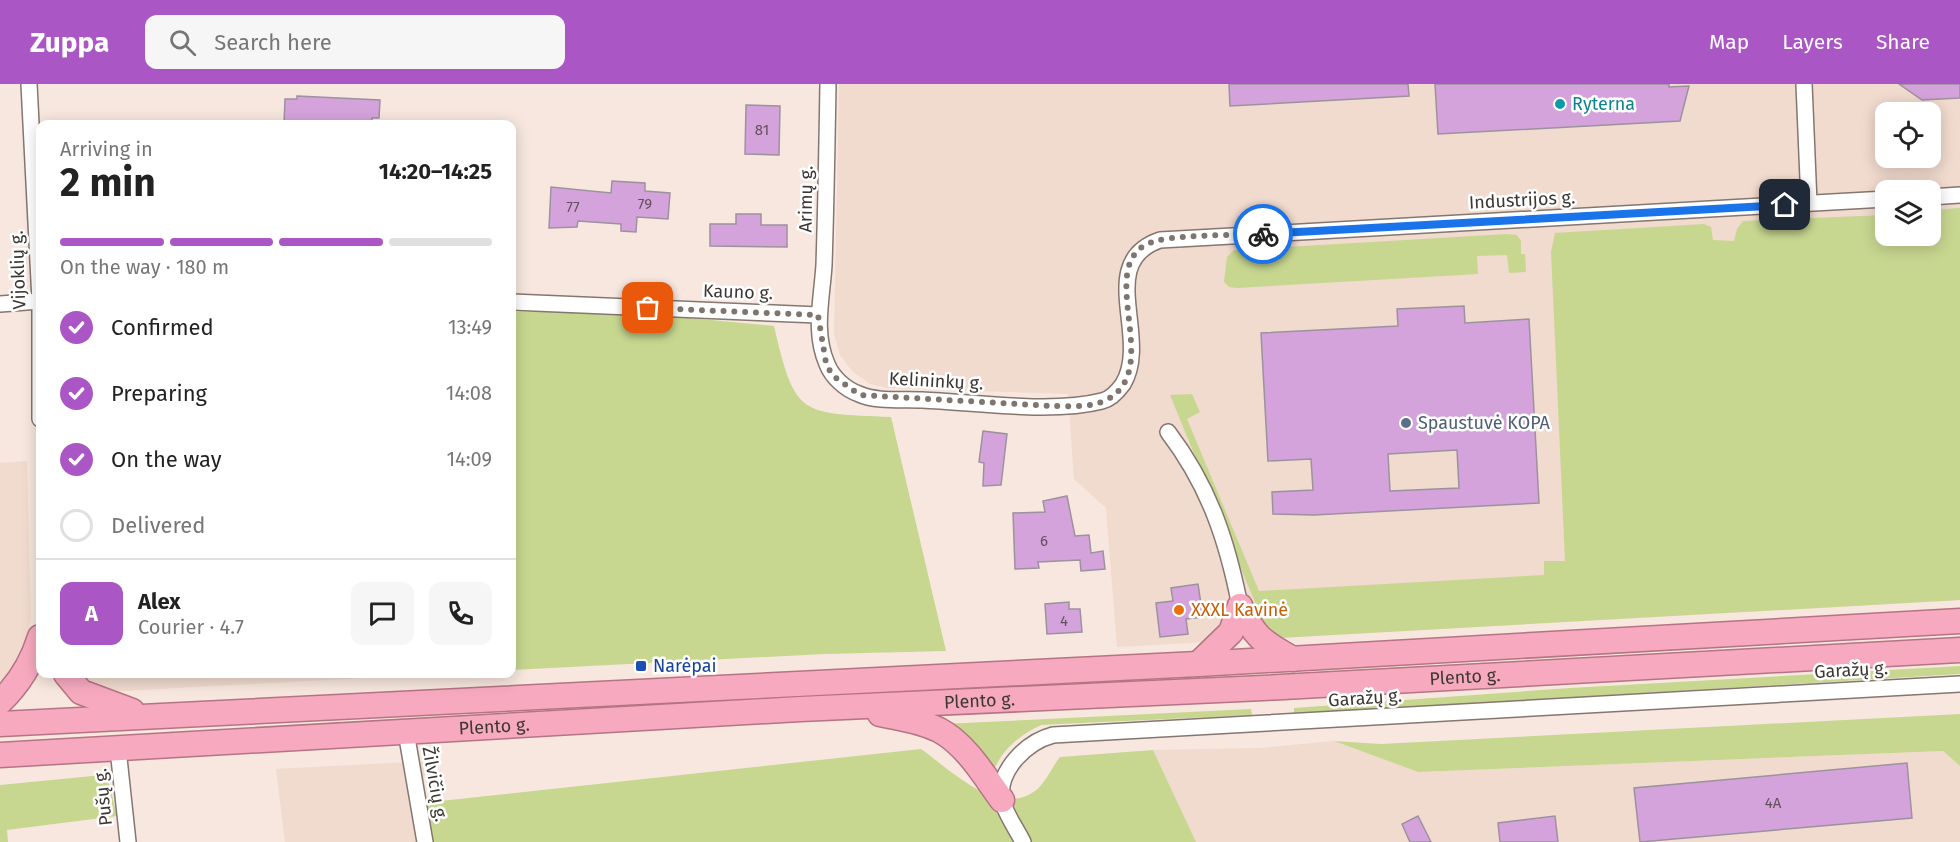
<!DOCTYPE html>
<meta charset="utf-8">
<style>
:root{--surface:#fff;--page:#f6f6f6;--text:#222;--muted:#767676;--line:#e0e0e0;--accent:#ab56c5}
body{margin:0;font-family:"Fira Sans",sans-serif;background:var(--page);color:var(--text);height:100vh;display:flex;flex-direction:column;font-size:22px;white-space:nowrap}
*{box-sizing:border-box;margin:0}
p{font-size:20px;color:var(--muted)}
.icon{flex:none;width:33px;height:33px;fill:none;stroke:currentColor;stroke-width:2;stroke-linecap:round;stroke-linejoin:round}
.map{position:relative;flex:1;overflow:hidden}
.sheet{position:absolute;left:36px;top:36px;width:480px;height:558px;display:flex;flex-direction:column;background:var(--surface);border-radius:12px;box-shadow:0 3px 15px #0003}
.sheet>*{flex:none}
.fabs{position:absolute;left:1875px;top:18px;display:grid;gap:12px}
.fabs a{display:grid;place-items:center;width:66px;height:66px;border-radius:12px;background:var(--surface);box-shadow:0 3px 15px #0003;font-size:30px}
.pin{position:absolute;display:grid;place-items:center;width:51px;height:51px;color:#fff;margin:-26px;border-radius:12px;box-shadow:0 3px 9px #0006}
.courier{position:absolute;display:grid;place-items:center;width:60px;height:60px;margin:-30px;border:4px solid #1a73e8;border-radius:50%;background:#fff;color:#222;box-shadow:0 2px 8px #0007}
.summary em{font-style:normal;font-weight:700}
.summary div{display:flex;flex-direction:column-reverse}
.summary{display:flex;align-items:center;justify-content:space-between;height:102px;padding:0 24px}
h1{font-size:39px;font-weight:700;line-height:45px}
.bar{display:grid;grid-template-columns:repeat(4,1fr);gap:9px 6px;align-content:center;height:72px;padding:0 24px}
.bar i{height:8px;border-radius:4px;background:var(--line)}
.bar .selected{background:var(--accent)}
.bar p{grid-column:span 4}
.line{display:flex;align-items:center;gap:15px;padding:0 24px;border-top:2px solid var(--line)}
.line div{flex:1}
.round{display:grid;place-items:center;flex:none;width:63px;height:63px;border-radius:12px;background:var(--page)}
ol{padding:0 24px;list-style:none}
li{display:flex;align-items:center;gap:18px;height:66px}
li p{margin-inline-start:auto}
li .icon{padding:6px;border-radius:50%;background:var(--accent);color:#fff;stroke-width:4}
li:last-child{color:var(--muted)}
li i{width:33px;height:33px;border:3px solid var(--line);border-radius:50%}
header{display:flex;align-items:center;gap:36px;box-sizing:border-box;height:84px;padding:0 30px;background:var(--accent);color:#fff}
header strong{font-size:28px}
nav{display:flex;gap:33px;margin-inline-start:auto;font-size:21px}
.search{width:420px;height:54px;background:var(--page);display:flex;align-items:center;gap:15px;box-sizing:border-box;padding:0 21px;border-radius:12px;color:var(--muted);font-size:22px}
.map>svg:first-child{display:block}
.built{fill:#f1dace;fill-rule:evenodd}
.green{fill:#c7d790}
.building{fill:#d5a3db;stroke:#9c929e;stroke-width:1.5;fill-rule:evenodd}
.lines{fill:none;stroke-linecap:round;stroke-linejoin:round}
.minor-casing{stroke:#85766f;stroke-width:18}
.trunk-casing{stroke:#b57484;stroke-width:27}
.minor{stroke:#fff;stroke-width:15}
.trunk{stroke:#f7aabf;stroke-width:24}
.done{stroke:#7e756f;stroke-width:6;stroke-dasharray:0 10.8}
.route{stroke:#1a73e8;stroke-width:8}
.culture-dot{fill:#0f9aa8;stroke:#fff;stroke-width:2}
.service-dot{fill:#5c6f8a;stroke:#fff;stroke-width:2}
.food-dot{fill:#e8710a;stroke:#fff;stroke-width:2}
.transit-dot{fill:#1a4fb4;stroke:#fff;stroke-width:2}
.labels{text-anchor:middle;stroke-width:5;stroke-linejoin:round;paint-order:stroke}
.number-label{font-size:15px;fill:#63525d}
.culture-label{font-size:18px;fill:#0d838f;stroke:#fff;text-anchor:start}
.street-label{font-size:18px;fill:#3d3733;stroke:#fff}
.service-label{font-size:18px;fill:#4e5e75;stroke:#fff;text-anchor:start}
.food-label{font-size:18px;fill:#c56008;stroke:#fff;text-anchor:start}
.transit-label{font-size:18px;fill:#164399;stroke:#fff;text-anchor:start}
</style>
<header>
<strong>Zuppa</strong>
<div class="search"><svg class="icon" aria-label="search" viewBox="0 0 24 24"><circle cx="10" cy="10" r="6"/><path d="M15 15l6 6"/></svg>Search here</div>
<nav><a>Map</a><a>Layers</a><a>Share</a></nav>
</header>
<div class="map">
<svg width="1960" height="758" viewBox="0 0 1960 758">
<rect width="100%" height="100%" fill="#f7e7de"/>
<g class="built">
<path d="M 839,0 L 1960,0 L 1960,516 L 1117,563 L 1106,424 L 1074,395 L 1068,310 L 888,304 L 870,300 L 852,287 L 840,271 L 834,250 ZM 1886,28 L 1930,28 L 1930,74 L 1886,74 ZM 1886,106 L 1930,106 L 1930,152 L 1886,152 Z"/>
<path d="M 27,377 L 31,533 L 27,556 L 17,583 L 0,607 L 0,379 Z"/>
<path d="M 79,590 L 381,590 L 382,593 L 104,608 Z"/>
<path d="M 1334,657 L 1418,688 L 1943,667 L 1960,682 L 1960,758 L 1196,758 L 1153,666 L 1260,664 Z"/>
<path d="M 429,677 L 423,697 L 422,719 L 429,758 L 285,758 L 276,685 Z"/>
</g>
<g class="green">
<path d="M 1960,124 L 1960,516 L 1280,554 L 1263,538 L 1170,311 L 1192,310 L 1200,328 L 1187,335 L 1259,507 L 1544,491 L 1544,477 L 1565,477 L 1551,168 L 1555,149 L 1704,140 L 1711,143 L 1713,156 L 1734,157 L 1737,145 L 1743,137 L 1885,131 L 1886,152 L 1930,152 L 1931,126 Z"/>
<path d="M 1507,150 L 1517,151 L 1521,157 L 1521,170 L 1525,170 L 1526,188 L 1509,189 L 1507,171 L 1477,172 L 1478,190 L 1237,204 L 1229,203 L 1224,198 L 1227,173 L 1234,166 Z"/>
<path d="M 512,228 L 626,228 L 774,242 C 795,333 800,329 891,333 L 946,567 L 825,570 L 512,586 Z"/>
<path d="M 1960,582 L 1960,590 L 1294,630 L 1294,624 L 1570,604 Z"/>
<path d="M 1251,625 L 1252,631 L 1041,641 C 1019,652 1003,664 993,688 L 944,640 Z"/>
<path d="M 1960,630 L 1960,682 L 1943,667 L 1418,688 L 1334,657 L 1381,660 Z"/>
<path d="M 921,665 C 951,686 997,734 1035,707 C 1045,700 1052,683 1060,673 L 1153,666 L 1196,758 L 429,758 L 422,719 Z"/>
<path d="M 103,691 L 109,699 L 117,732 L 7,746 L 8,758 L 0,758 L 0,701 Z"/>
</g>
<g class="building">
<path d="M 1229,0 L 1408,0 L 1409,12 L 1230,22 Z"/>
<path d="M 1435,0 L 1669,0 L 1669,3 L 1689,2 L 1680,37 L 1438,50 Z"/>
<path d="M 1899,0 L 1960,0 L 1960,14 L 1922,16 Z"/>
<path d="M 297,12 L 380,16 L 379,34 L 372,34 L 372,40 L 284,40 L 285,15 L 297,15 Z"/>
<path d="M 746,21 L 780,22 L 779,71 L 745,70 Z"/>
<path d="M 612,97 L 645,99 L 645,107 L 670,109 L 668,135 L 637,133 L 636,148 L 621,147 L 621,140 L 578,137 L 577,143 L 549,144 L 551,103 L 611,109 Z"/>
<path d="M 736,130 L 761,130 L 761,141 L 787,141 L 787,163 L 710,162 L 710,140 L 736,140 Z"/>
<path d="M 1464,222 L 1465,239 L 1529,235 L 1539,419 L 1314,431 L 1273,430 L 1272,408 L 1313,406 L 1311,375 L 1268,377 L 1261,249 L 1398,242 L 1397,225 ZM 1457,366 L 1459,404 L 1390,407 L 1388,370 Z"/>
<path d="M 983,347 L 1007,350 L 1001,401 L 983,402 L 984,379 L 979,378 Z"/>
<path d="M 1067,412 L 1075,452 L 1089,451 L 1091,469 L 1103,467 L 1105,485 L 1081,487 L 1080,476 L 1038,478 L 1039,484 L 1015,485 L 1013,429 L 1045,428 L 1043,417 Z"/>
<path d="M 1198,500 L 1203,533 L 1186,535 L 1188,550 L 1160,553 L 1156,519 L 1173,517 L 1171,504 Z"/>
<path d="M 1069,518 L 1069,525 L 1080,525 L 1082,548 L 1047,550 L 1045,520 Z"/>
<path d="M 1907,679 L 1912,734 L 1640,758 L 1634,704 Z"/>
<path d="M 1418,732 L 1431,758 L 1410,758 L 1402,740 Z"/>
<path d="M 1555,732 L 1558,758 L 1500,758 L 1498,739 Z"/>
</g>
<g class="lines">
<g class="minor-casing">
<g id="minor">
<path d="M 29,0 L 40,217 L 40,335"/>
<path d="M 828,0 C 827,60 826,121 824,181 C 822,214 813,248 827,280 C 832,293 845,305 859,310 C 876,318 903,315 922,316 C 975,318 1051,330 1102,317 C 1111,315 1118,307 1123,300 C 1151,254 1095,178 1160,156 L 1886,115"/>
<path d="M 1804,0 L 1809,119"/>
<path d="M 1930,113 L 1960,111"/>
<path d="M 512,218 L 818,231"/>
<path d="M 0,220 L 40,217"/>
<path d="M 1168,348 C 1209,402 1227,456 1240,522"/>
<path d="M 406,648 L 425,758"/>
<path d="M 118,665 L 128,758"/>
<path d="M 1023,758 C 1017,746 1005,729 1002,716 C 997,686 1027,658 1053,651 L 1960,600"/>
</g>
</g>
<g class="trunk-casing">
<g id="trunk">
<path d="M 1240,522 C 1255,554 1263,558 1293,575"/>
<path d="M 1198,580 L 1231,548 L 1240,522"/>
<path d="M 66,590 L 81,608 L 132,627"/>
<path d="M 0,618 C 20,599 32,579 40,553"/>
<path d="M 880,630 C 900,634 920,637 939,646 C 966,660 985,693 1002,716"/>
<path d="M 0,640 L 1198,580 L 1960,537"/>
<path id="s1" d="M 0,671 L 800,625 L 1263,604 L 1960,566"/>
</g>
</g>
<use href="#minor" class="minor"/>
<use href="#trunk" class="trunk"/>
</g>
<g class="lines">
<path class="done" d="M 648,224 L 818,231 L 826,279 L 832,291 L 860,311 L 1052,322 C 1068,322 1092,324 1106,316 C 1164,287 1097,189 1145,161 C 1168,149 1235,152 1263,150"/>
<path class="route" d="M 1263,150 L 1785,121"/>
</g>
<circle class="culture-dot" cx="1560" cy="20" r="6"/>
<circle class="service-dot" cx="1406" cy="339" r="6"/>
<circle class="food-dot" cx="1179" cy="526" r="6"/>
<rect class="transit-dot" x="635" y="576" width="12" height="12" rx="3"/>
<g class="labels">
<g class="number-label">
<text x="762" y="51">81</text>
<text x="645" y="125">79</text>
<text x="573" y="128">77</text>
<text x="1044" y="462">6</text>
<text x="1064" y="542">4</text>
<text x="1773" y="724">4A</text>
</g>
<g class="culture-label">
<text x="1572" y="26">Ryterna</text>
</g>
<g class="street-label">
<text transform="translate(806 115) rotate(-89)" y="6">Arimų g.</text>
<text transform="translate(1522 116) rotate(-3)" y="6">Industrijos g.</text>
<text transform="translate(18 186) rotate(-92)" y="6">Vijoklių g.</text>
<text transform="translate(738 208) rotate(2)" y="6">Kauno g.</text>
<text transform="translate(936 297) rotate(3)" y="6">Kelininkų g.</text>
<text transform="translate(1851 586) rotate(-3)" y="6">Garažų g.</text>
<text dy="6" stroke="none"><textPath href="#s1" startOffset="1467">Plento g.</textPath></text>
<text transform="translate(1365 614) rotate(-4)" y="6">Garažų g.</text>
<text dy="6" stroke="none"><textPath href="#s1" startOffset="981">Plento g.</textPath></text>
<text dy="6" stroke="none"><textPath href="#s1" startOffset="495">Plento g.</textPath></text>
<text transform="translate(435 700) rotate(80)" y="6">Žilvičių g.</text>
<text transform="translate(103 713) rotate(-96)" y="6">Pušų g.</text>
</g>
<g class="service-label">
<text x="1418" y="345">Spaustuvė KOPA</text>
</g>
<g class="food-label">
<text x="1191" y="532">XXXL Kavinė</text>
</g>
<g class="transit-label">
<text x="653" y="588">Narėpai</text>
</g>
</g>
</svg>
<div class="fabs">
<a><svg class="icon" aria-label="locate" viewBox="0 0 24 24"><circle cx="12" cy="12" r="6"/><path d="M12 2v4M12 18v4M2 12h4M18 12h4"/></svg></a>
<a><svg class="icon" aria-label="layers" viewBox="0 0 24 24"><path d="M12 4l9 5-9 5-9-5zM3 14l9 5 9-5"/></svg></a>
</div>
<div class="pin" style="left:648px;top:224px;background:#ea580c"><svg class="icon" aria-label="bag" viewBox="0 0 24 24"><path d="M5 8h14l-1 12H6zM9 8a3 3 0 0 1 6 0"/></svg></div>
<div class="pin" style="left:1785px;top:121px;background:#1f2937"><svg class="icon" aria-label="home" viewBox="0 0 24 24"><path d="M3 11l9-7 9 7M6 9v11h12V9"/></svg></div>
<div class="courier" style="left:1263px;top:150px"><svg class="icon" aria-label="bike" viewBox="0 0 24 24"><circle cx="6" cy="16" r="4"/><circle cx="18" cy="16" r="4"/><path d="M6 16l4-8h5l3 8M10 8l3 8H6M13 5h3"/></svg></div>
<section class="sheet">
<div class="summary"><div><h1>2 min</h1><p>Arriving in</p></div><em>14:20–14:25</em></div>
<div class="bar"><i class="selected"></i><i class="selected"></i><i class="selected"></i><i></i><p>On the way · 180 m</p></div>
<ol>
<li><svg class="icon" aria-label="check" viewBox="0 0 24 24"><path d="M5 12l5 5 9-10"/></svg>Confirmed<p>13:49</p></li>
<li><svg class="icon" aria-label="check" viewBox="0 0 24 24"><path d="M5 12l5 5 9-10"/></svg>Preparing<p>14:08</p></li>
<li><svg class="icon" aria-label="check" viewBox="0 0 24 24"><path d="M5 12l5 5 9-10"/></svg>On the way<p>14:09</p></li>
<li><i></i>Delivered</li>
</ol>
<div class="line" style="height:108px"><b class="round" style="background:var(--accent);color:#fff">A</b><div><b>Alex</b><p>Courier · 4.7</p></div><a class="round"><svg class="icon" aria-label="chat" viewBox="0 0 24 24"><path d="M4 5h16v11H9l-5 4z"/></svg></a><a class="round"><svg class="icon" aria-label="phone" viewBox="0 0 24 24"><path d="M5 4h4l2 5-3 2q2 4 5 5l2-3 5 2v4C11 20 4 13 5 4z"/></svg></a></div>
</section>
</div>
